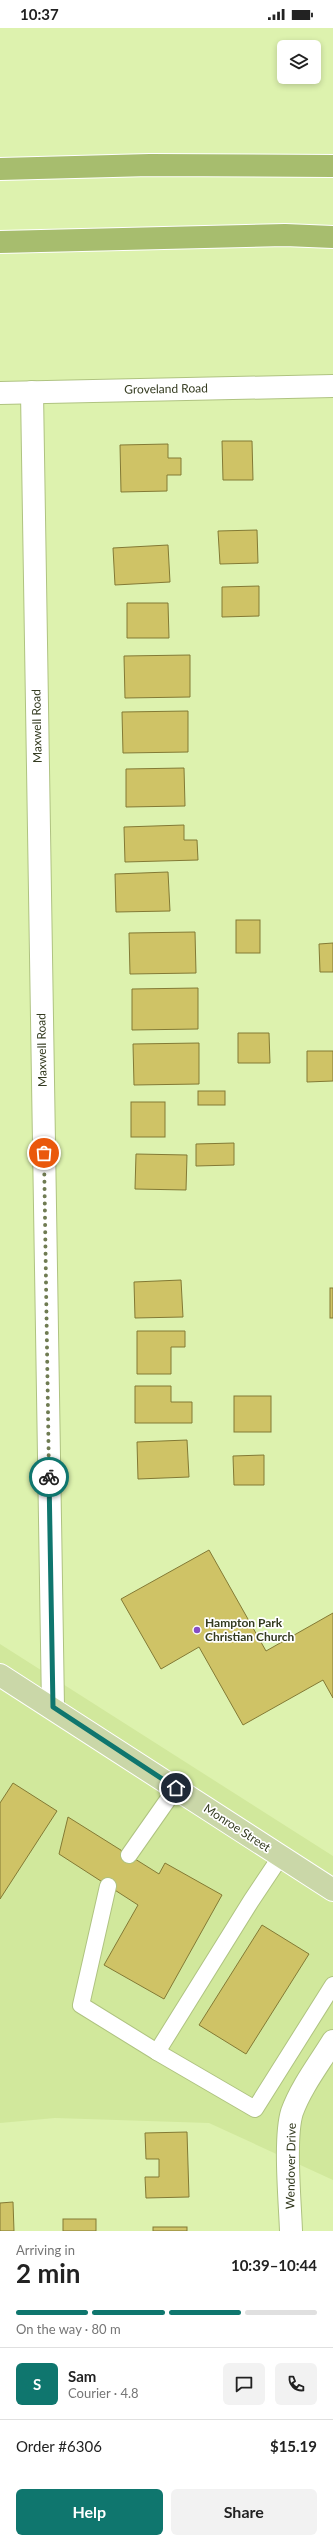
<!DOCTYPE html>
<meta charset="utf-8">
<style>
:root{--surface:#fff;--page:#f2f2f2;--text:#222;--muted:#767676;--line:#e0e0e0;--accent:#0f766e}
body{margin:0;font-family:Lato,sans-serif;background:var(--page);color:var(--text);height:100vh;display:flex;flex-direction:column;font-size:15px;white-space:nowrap}
*{box-sizing:border-box;margin:0}
p{font-size:13px;color:var(--muted)}
.icon{flex:none;width:22px;height:22px;fill:none;stroke:currentColor;stroke-width:2;stroke-linecap:round;stroke-linejoin:round}
.map{position:relative;height:2203px;overflow:hidden}
.panel{display:flex;flex-direction:column;background:var(--surface);flex:1}
.panel>*{flex:none}
.tools{position:absolute;left:277px;top:12px;display:grid;gap:8px}
.tools a{display:grid;place-items:center;width:44px;height:44px;border-radius:6px;background:var(--surface);box-shadow:0 2px 6px #0003;font-size:20px}
.pin{position:absolute;display:grid;place-items:center;width:34px;height:34px;color:#fff;margin:-17px;border:2px solid #fff;border-radius:50%;box-shadow:0 1px 4px #0007}
.courier{position:absolute;display:grid;place-items:center;width:40px;height:40px;margin:-20px;border:3px solid #0f766e;border-radius:50%;background:#fff;color:#222;box-shadow:0 1px 5px #0007}
.headline em{font-style:normal;font-weight:700}
.headline div{display:flex;flex-direction:column-reverse}
.headline{display:flex;align-items:center;justify-content:space-between;height:68px;padding:0 16px}
h1{font-size:26px;font-weight:700;line-height:30px}
.bar{display:grid;grid-template-columns:repeat(4,1fr);gap:6px 4px;align-content:center;height:48px;padding:0 16px}
.bar i{height:5px;border-radius:3px;background:var(--line)}
.bar .on{background:var(--accent)}
.bar p{grid-column:span 4}
.line{display:flex;align-items:center;gap:10px;padding:0 16px;border-top:1px solid var(--line)}
.line div{flex:1}
.round{display:grid;place-items:center;flex:none;width:42px;height:42px;border-radius:6px;background:var(--page)}
.primary-button{display:flex;gap:8px;margin-top:auto;padding:8px 16px}
.primary-button a{flex:1;height:46px;border-radius:6px;background:var(--accent);color:#fff;font-size:16px;font-weight:700;line-height:46px;text-align:center}
.primary-button a+a{background:var(--page);color:var(--text)}
.status{display:flex;justify-content:space-between;align-items:center;height:28px;padding:0 20px;background:var(--surface);direction:ltr}
.status svg{height:11px;fill:currentColor}
.map>svg:first-child{display:block}
.built{fill:#d1e89c}
.building{fill:#cfc366;stroke:#837a35}
.lines{fill:none;stroke-linecap:round;stroke-linejoin:round}
.service-casing{stroke:#afc381;stroke-width:18}
.minor-casing{stroke:#afc381;stroke-width:24}
.primary-casing{stroke:#fff;stroke-width:24}
.motorway-casing{stroke:#fff;stroke-width:24}
.service{stroke:#fff;stroke-width:16}
.minor{stroke:#fff;stroke-width:22}
.primary{stroke:#cad7a8;stroke-width:22}
.motorway{stroke:#a7bd6e;stroke-width:22}
.done{stroke:#6f7b52;stroke-width:4;stroke-dasharray:0 7.2}
.route{stroke:#0f766e;stroke-width:5}
.poi-dot{fill:#854ec5;stroke:#fff;stroke-width:1.5}
.labels{text-anchor:middle;stroke-width:3.5;stroke-linejoin:round;paint-order:stroke}
.street-label{font-size:12px;fill:#343b20;stroke:#fff}
.poi-label{font-size:12px;font-weight:bold;fill:#343b20;stroke:#fff;text-anchor:start}
</style>
<div class="status"><b>10:37</b><svg viewBox="0 0 49 12"><path d="M0 12V9h3v3zM5 12V6h3v6zM10 12V3h3v9zM15 12V0h3v12zM26 1h20v11H26zM47 4h2v5h-2z"/></svg></div>
<div class="map">
<svg width="333" height="2203" viewBox="0 0 333 2203">
<rect width="100%" height="100%" fill="#ddf2ae"/>
<path class="built" d="M 0,1616 L 333,1828 L 333,2152 L 209,2095 L 55,2090 L 0,2095 Z"/>
<g class="building">
<path d="M 222,413 L 252,413 L 253,452 L 223,452 Z"/>
<path d="M 168,416 L 168,430 L 181,430 L 181,447 L 167,447 L 167,463 L 121,464 L 120,417 Z"/>
<path d="M 257,502 L 258,535 L 220,536 L 218,503 Z"/>
<path d="M 168,517 L 170,554 L 115,557 L 113,520 Z"/>
<path d="M 259,558 L 259,588 L 222,589 L 222,559 Z"/>
<path d="M 127,575 L 168,575 L 169,610 L 127,610 Z"/>
<path d="M 190,627 L 190,669 L 125,670 L 124,628 Z"/>
<path d="M 188,683 L 188,724 L 123,725 L 122,684 Z"/>
<path d="M 184,740 L 185,778 L 126,779 L 126,741 Z"/>
<path d="M 184,797 L 184,812 L 197,812 L 198,832 L 125,834 L 124,799 Z"/>
<path d="M 168,844 L 170,883 L 116,884 L 115,846 Z"/>
<rect x="236" y="892" width="24" height="33"/>
<path d="M 195,904 L 196,945 L 130,946 L 129,905 Z"/>
<path d="M 333,915 L 333,944 L 320,944 L 319,916 Z"/>
<path d="M 198,960 L 198,1001 L 132,1002 L 132,961 Z"/>
<path d="M 238,1005 L 269,1005 L 270,1035 L 238,1035 Z"/>
<path d="M 199,1015 L 199,1056 L 134,1057 L 133,1016 Z"/>
<path d="M 307,1023 L 333,1023 L 333,1053 L 307,1054 Z"/>
<rect x="198" y="1063" width="27" height="14"/>
<rect x="131" y="1074" width="34" height="35"/>
<path d="M 234,1115 L 234,1137 L 196,1138 L 196,1116 Z"/>
<path d="M 136,1126 L 187,1127 L 186,1162 L 135,1161 Z"/>
<path d="M 181,1252 L 183,1289 L 135,1290 L 134,1254 Z"/>
<rect x="330" y="1260" width="3" height="30"/>
<path d="M 137,1303 L 185,1303 L 185,1319 L 171,1319 L 171,1346 L 137,1346 Z"/>
<path d="M 135,1358 L 171,1358 L 171,1374 L 192,1374 L 192,1395 L 135,1395 Z"/>
<rect x="234" y="1368" width="37" height="36"/>
<path d="M 187,1412 L 189,1449 L 138,1451 L 137,1414 Z"/>
<path d="M 264,1427 L 264,1457 L 234,1457 L 233,1428 Z"/>
<path d="M 209,1522 L 266,1623 L 333,1585 L 333,1670 L 323,1652 L 243,1697 L 199,1619 L 161,1641 L 121,1571 Z"/>
<path d="M 13,1755 L 57,1783 L 0,1871 L 0,1775 Z"/>
<path d="M 68,1789 L 159,1846 L 165,1835 L 222,1867 L 164,1971 L 104,1937 L 138,1877 L 59,1826 Z"/>
<path d="M 262,1897 L 309,1926 L 246,2026 L 199,1997 Z"/>
<path d="M 187,2104 L 189,2169 L 146,2170 L 145,2149 L 159,2149 L 159,2131 L 146,2131 L 145,2105 Z"/>
<path d="M 13,2174 L 14,2203 L 0,2203 L 0,2175 Z"/>
<rect x="63" y="2191" width="33" height="12"/>
<rect x="153" y="2199" width="34" height="4"/>
</g>
<g class="lines">
<g class="service-casing">
<g id="service">
<path d="M 129,1827 L 176,1760"/>
<path d="M 108,1858 L 81,1977 L 157,2024 L 251,1873 L 281,1828"/>
<path d="M 157,2024 L 255,2081 L 333,1957"/>
</g>
</g>
<g class="minor-casing">
<g id="minor">
<path d="M 32,364 L 53,1679"/>
<path d="M 0,365 L 333,358"/>
<path d="M 291,2203 C 290,2174 284,2110 292,2084 C 301,2059 319,2036 333,2013"/>
</g>
</g>
<g class="primary-casing">
<path id="primary" d="M 0,1647 L 333,1862"/>
</g>
<g class="motorway-casing">
<g id="motorway">
<path d="M 0,141 L 150,137 L 333,138"/>
<path d="M 0,214 L 285,207 L 333,209"/>
</g>
</g>
<use href="#service" class="service"/>
<use href="#minor" class="minor"/>
<use href="#primary" class="primary"/>
<use href="#motorway" class="motorway"/>
</g>
<g class="lines">
<path class="done" d="M 44,1125 L 49,1449"/>
<path class="route" d="M 49,1449 L 53,1679 L 176,1760"/>
</g>
<circle class="poi-dot" cx="197" cy="1602" r="4"/>
<g class="labels">
<g class="street-label">
<text transform="translate(166 361) rotate(-1)" y="4">Groveland Road</text>
<text transform="translate(37 698) rotate(-91)" y="4">Maxwell Road</text>
<text transform="translate(42 1022) rotate(-91)" y="4">Maxwell Road</text>
<text transform="translate(237 1800) rotate(33)" y="4">Monroe Street</text>
<text transform="translate(291 2138) rotate(-89)" y="4">Wendover Drive</text>
</g>
<g class="poi-label">
<text x="205" y="1599">Hampton Park<tspan x="205" dy="14">Christian Church</tspan></text>
</g>
</g>
</svg>
<div class="tools">
<a><svg class="icon" aria-label="layers" viewBox="0 0 24 24"><path d="M12 4l9 5-9 5-9-5zM3 14l9 5 9-5"/></svg></a>
</div>
<div class="pin" style="left:44px;top:1125px;background:#ea580c"><svg class="icon" aria-label="bag" viewBox="0 0 24 24"><path d="M5 8h14l-1 12H6zM9 8a3 3 0 0 1 6 0"/></svg></div>
<div class="pin" style="left:176px;top:1760px;background:#1f2937"><svg class="icon" aria-label="home" viewBox="0 0 24 24"><path d="M3 11l9-7 9 7M6 9v11h12V9"/></svg></div>
<div class="courier" style="left:49px;top:1449px"><svg class="icon" aria-label="bike" viewBox="0 0 24 24"><circle cx="6" cy="16" r="4"/><circle cx="18" cy="16" r="4"/><path d="M6 16l4-8h5l3 8M10 8l3 8H6M13 5h3"/></svg></div>
</div>
<section class="panel">
<div class="headline"><div><h1>2 min</h1><p>Arriving in</p></div><em>10:39–10:44</em></div>
<div class="bar"><i class="on"></i><i class="on"></i><i class="on"></i><i></i><p>On the way · 80 m</p></div>
<div class="line" style="height:72px"><b class="round" style="background:var(--accent);color:#fff">S</b><div><b>Sam</b><p>Courier · 4.8</p></div><a class="round"><svg class="icon" aria-label="chat" viewBox="0 0 24 24"><path d="M4 5h16v11H9l-5 4z"/></svg></a><a class="round"><svg class="icon" aria-label="phone" viewBox="0 0 24 24"><path d="M5 4h4l2 5-3 2q2 4 5 5l2-3 5 2v4C11 20 4 13 5 4z"/></svg></a></div>
<div class="line" style="height:52px"><div>Order #6306</div><b>$15.19</b></div>
<div class="primary-button"><a>Help</a><a>Share</a></div>
</section>
